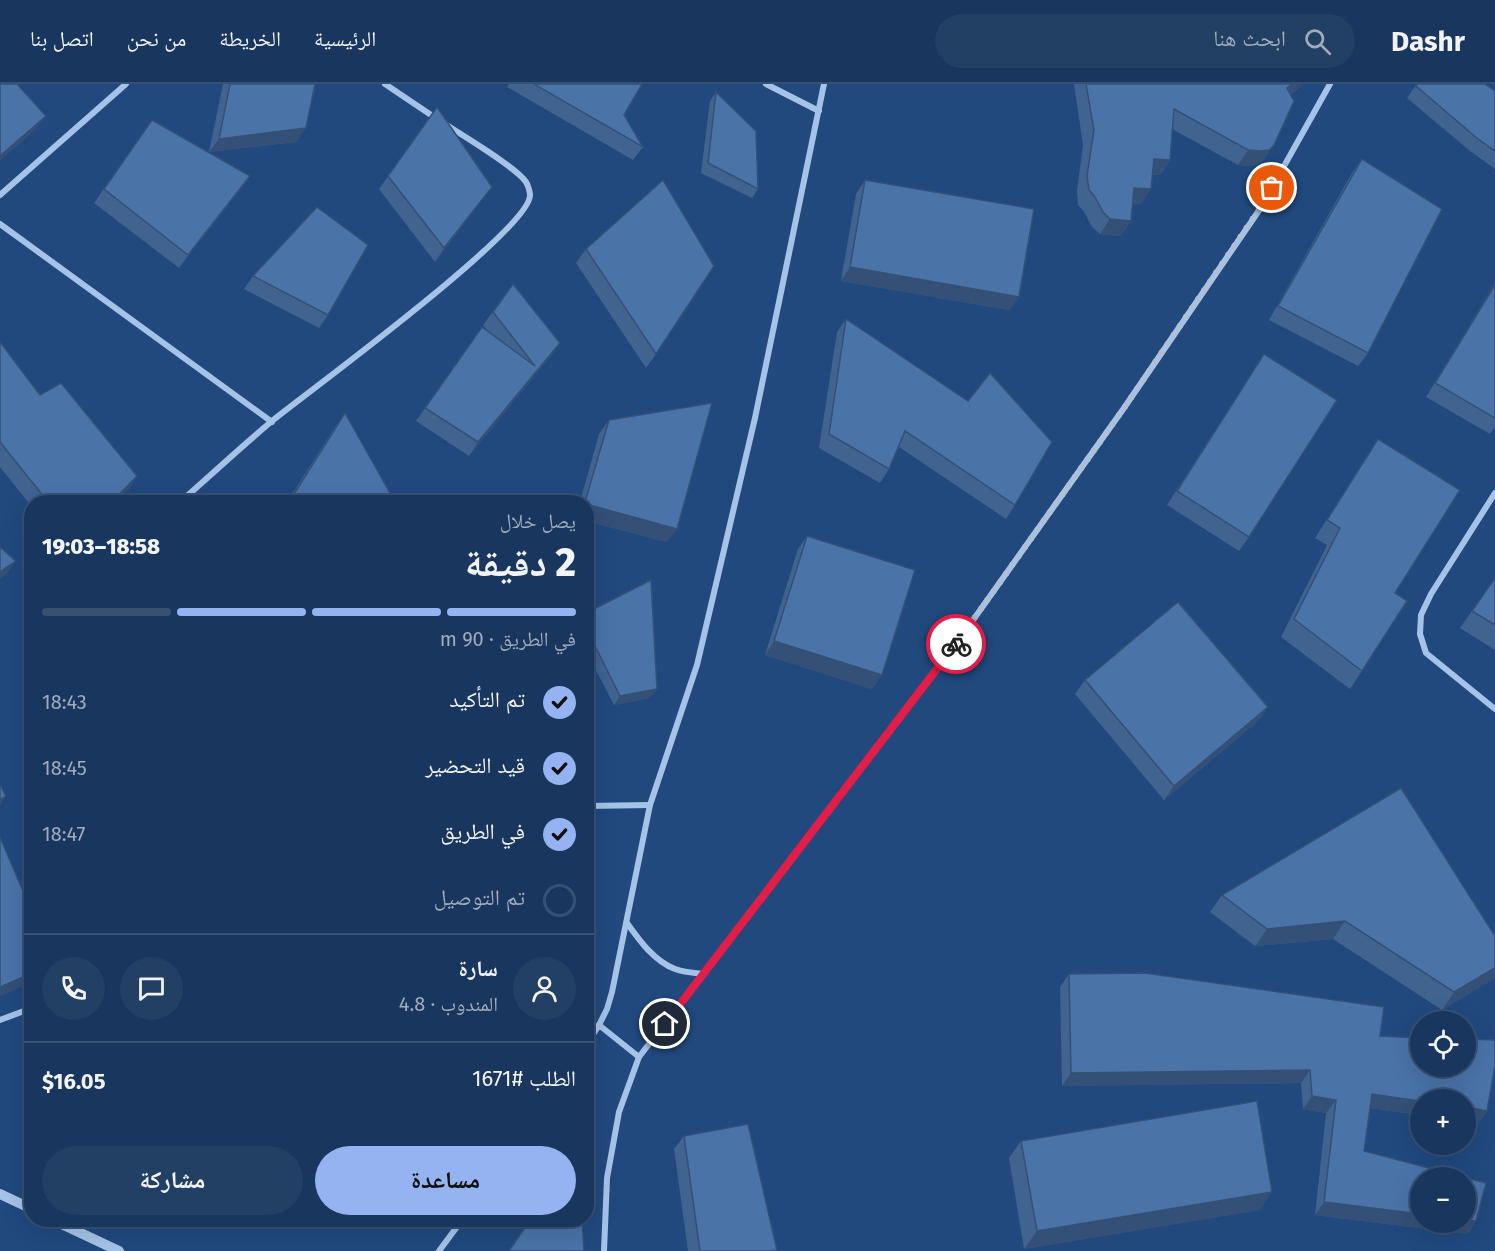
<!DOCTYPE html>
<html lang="ar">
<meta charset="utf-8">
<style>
:root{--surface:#19375e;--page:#223f64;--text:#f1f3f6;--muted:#9facbc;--line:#375173;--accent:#95b2f1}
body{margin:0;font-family:"Fira Sans","Noto Naskh Arabic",sans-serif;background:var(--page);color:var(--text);direction:rtl;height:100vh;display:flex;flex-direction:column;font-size:22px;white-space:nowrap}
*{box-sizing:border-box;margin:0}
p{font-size:20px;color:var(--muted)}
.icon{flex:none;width:33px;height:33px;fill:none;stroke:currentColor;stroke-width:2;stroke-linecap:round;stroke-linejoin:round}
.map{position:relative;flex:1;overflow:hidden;direction:ltr}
.sheet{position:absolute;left:24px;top:411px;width:570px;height:732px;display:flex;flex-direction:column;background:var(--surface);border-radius:24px;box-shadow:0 6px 24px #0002,0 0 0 2px var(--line);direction:rtl}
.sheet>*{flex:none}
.fabs{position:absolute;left:1410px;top:927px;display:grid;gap:12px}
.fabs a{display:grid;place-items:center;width:66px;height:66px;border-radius:50%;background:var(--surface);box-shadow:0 6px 24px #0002,0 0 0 2px var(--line);font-size:30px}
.pin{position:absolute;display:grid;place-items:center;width:51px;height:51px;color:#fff;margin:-26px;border:3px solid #fff;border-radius:50%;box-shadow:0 2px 6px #0007}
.courier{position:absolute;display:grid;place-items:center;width:60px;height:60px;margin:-30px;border:4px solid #e11d48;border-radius:50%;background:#fff;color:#222;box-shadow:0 2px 8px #0007}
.summary em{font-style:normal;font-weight:800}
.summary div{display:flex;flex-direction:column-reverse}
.summary{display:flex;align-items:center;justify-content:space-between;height:102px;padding:0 18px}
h1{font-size:39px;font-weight:800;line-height:45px}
.bar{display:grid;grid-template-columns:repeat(4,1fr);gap:9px 6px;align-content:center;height:72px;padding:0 18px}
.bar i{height:8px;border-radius:4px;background:var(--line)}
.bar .selected{background:var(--accent)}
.bar p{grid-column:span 4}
.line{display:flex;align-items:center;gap:15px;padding:0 18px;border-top:2px solid var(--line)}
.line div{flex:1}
.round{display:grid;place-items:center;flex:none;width:63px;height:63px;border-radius:32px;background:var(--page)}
ol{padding:0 18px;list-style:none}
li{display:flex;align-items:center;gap:18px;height:66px}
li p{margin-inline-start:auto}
li .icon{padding:6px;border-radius:50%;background:var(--accent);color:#111;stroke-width:4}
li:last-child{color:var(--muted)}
li i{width:33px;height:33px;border:3px solid var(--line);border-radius:50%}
.button{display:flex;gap:12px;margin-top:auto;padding:12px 18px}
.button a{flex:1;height:69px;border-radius:36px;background:var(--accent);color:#111;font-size:24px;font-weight:800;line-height:69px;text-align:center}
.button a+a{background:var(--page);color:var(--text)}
header{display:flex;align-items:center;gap:36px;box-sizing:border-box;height:84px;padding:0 30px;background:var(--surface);border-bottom:2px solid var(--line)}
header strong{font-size:28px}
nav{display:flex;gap:33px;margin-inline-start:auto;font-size:21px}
.search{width:420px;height:54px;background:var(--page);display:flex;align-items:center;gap:15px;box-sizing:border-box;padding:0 21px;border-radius:33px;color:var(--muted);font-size:22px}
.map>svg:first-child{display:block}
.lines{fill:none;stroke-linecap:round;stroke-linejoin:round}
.minor{stroke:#a5c3e7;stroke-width:6}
.tertiary{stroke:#a5c3e7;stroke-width:10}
.wall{fill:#406390;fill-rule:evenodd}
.shaded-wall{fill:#345076}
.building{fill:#4a73a8;stroke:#345076;stroke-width:1.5}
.done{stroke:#b1bfd2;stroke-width:6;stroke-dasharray:0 10.8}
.route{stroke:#e11d48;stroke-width:8}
</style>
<header>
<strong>Dashr</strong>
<div class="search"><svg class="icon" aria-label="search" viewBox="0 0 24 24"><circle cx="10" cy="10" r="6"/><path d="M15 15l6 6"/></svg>ابحث هنا</div>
<nav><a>الرئيسية</a><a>الخريطة</a><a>من نحن</a><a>اتصل بنا</a></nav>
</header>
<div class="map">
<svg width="1495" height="1167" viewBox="0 0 1495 1167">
<rect width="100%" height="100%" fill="#21497e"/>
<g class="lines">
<g class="minor">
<path d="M 385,0 L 437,35"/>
<path d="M 766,0 L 819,27"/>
<path d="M 0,111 L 126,0"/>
<path d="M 0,140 L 272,338"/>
<path d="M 1495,409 L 1431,510 L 1421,531 L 1420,550 L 1426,569 L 1495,625"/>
<path d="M 180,418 C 211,391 241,363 272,337 C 309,307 531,145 530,111 C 530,108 528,101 526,98 C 516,83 463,52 445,40"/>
<path d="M 586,722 L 650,721"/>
<path d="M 627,839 C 639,856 654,877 675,885 C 683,888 694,889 703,890"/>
<path d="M 0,936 L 32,924"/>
<path d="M 586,961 L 599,941"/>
<path d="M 639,973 L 599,941 L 607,925 L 612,908 L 650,721 L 697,581 L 755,334 L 824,0"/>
<path d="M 439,1167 L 462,1136"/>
<path d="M 604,1167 L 607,1094 L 619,1028 L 639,973 L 951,567 L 1124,324 L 1260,125 L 1330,0"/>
</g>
<g class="tertiary">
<path d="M 0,1110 L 32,1125"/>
<path d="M 53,1136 L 119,1167"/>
</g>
</g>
<g class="wall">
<path d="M 223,0 L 315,0 L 296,58 L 209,68 Z"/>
<path d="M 509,0 L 642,0 L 624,31 L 643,63 L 633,76 L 507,3 Z"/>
<path d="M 1074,0 L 1302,0 L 1300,3 L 1291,10 L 1264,76 L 1258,80 L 1251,82 L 1238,81 L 1172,45 L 1170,76 L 1160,91 L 1152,91 L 1141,120 L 1132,119 L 1131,137 L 1121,152 L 1100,150 L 1092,143 L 1084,128 L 1078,121 L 1077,107 L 1083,61 Z"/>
<path d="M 1417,0 L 1495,7 L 1495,85 L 1470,67 L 1407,14 Z"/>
<path d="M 716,8 L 758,105 L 752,114 L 701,89 L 710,17 Z"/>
<path d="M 437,23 L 482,116 L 435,178 L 379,105 Z"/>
<path d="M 152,36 L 240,106 L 179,184 L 94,119 Z"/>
<path d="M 1362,75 L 1368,269 L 1358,282 L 1269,236 L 1352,89 Z"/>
<path d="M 865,96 L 1019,213 L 1009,226 L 841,197 L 856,110 Z"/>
<path d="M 586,165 L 656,270 L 646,284 L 576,179 Z"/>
<path d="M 253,192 L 328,231 L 319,244 L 244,205 Z"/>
<path d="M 1495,199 L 1495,343 L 1490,350 L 1426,313 Z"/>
<path d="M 513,200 L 560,259 L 550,273 L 469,372 L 416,337 L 482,243 L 489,249 L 483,241 Z"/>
<path d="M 846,235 L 1015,421 L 1006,435 L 899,363 L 889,385 L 880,399 L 819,364 L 837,248 Z"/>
<path d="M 0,258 L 40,311 L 137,392 L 128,406 L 115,418 L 32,418 L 32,423 L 0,383 Z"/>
<path d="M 1264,270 L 1249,453 L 1239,467 L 1167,421 Z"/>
<path d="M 345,329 L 395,418 L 287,418 L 335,343 Z"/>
<path d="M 609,336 L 667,458 L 586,437 L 586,418 L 580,418 L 599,350 Z"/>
<path d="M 1378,355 L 1395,509 L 1362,587 L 1350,605 L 1281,553 L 1327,461 L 1315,454 L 1366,373 Z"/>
<path d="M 807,452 L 872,605 L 765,571 L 798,465 Z"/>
<path d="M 1495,494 L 1495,566 L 1460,544 Z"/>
<path d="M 586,529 L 650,614 L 614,621 L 586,567 Z"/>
<path d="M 1085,596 L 1268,623 L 1258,637 L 1164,716 L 1075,610 Z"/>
<path d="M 1222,811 L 1495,852 L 1495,894 L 1442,926 L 1333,855 L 1255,862 L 1210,828 Z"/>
<path d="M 1145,889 L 1384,923 L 1380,952 L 1420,954 L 1420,982 L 1466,982 L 1466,955 L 1495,956 L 1495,982 L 1487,1027 L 1478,1040 L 1466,1038 L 1466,1016 L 1420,1016 L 1420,1031 L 1370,1024 L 1364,1067 L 1486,1099 L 1476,1137 L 1467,1150 L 1315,1131 L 1326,1029 L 1303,1025 L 1301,999 L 1062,1002 L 1060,903 L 1069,890 ZM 1420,1094 L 1466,1094 L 1466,1138 L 1420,1138 Z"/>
<path d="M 684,1052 L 777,1166 L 776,1167 L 688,1167 L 674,1065 Z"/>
<path d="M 1021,1057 L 1260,1126 L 1024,1165 L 1009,1074 Z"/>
</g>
<g class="shaded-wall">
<path d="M 1293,0 L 1302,0 L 1300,3 L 1277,19 L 1287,4 Z"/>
<path d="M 46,32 L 36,45 L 0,77 L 0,72 Z"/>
<path d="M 306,44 L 296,58 L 209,68 L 219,55 Z"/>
<path d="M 1274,61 L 1264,76 L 1258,80 L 1251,82 L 1238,81 L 1248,66 Z"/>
<path d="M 1154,75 L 1170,76 L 1160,91 L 1143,90 Z"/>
<path d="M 250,92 L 240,106 L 179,184 L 188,171 Z"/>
<path d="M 492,103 L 482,116 L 435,178 L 444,164 Z"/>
<path d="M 1134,104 L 1151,105 L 1141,120 L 1123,119 Z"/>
<path d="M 1110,135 L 1131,137 L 1121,152 L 1100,150 Z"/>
<path d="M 850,183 L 1019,213 L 1009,226 L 841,197 Z"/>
<path d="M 560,259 L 550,273 L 469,372 L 478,358 Z"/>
<path d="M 137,392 L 128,406 L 115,418 L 112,418 Z"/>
<path d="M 586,420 L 677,445 L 667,458 L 586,437 Z"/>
<path d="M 16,477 L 6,491 L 0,495 L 0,488 Z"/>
<path d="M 774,557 L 882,591 L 872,605 L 765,571 Z"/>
<path d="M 657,605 L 650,614 L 614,621 L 620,612 Z"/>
<path d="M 1268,623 L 1258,637 L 1164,716 L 1174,702 Z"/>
<path d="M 6,712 L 0,721 L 0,716 Z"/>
<path d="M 1345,837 L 1333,855 L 1255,862 L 1267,845 Z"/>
<path d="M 1495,884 L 1495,894 L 1442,926 L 1454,908 Z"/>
<path d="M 32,889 L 32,898 L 0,912 L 0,903 Z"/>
<path d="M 1310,986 L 1301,999 L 1062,1002 L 1071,989 Z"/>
<path d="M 1372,1010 L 1420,1017 L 1420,1031 L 1363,1023 Z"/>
<path d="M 1312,1012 L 1336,1016 L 1326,1029 L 1303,1025 Z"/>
<path d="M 1466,1023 L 1487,1027 L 1478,1040 L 1466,1038 Z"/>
<path d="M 1272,1108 L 1260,1126 L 1024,1165 L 1037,1147 Z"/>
<path d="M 1324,1118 L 1420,1130 L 1420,1138 L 1466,1138 L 1466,1136 L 1476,1137 L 1467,1150 L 1315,1131 Z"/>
</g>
<g class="building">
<path d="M 0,0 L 17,0 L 46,32 L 0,72 Z"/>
<path d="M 230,0 L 315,0 L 306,44 L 219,55 Z"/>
<path d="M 534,0 L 642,0 L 624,31 L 643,63 Z"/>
<path d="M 1086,0 L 1293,0 L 1287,4 L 1294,17 L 1274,61 L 1269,66 L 1261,67 L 1248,66 L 1174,25 L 1170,76 L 1154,75 L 1151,105 L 1134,104 L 1131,137 L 1110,135 L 1103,128 L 1095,113 L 1089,106 L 1087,92 L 1094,46 Z"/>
<path d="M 1417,0 L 1485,0 L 1495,7 L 1495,67 L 1478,55 L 1416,2 Z"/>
<path d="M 716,8 L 756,47 L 758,105 L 708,79 Z"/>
<path d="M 437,23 L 492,103 L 444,164 L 388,92 Z"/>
<path d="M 152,36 L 250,92 L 188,171 L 104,105 Z"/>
<path d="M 1362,75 L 1442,125 L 1368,269 L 1278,222 Z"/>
<path d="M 663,96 L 714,182 L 656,270 L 586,165 Z"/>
<path d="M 865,96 L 1034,125 L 1019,213 L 850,183 Z"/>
<path d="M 317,123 L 368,161 L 328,231 L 253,192 Z"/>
<path d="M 513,200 L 560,259 L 478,358 L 425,324 L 482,243 L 535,282 L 493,228 Z"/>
<path d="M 1495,201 L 1495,334 L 1435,299 Z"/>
<path d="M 846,235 L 968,317 L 990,289 L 1052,358 L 1015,421 L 905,347 L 889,385 L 829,350 Z"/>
<path d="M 0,258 L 40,311 L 61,299 L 137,392 L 112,418 L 48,418 L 0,358 Z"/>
<path d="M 1264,270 L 1337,316 L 1249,453 L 1177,407 Z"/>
<path d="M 712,319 L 677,445 L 586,420 L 586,418 L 585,418 L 609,336 Z"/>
<path d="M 345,329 L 395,418 L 300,418 L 294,410 Z"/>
<path d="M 1378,355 L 1460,406 L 1395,509 L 1407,517 L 1362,587 L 1294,535 L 1340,444 L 1327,436 Z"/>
<path d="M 807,452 L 915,486 L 882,591 L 774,557 Z"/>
<path d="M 0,463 L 16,477 L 0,488 Z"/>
<path d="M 1495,494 L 1495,541 L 1472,527 Z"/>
<path d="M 651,496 L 657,605 L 620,612 L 586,544 L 586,529 Z"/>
<path d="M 1178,518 L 1268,623 L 1174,702 L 1085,596 Z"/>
<path d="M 0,701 L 6,712 L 0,716 Z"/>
<path d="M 1401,704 L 1495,852 L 1495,884 L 1454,908 L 1345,837 L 1267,845 L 1222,811 Z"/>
<path d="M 0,753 L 32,828 L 32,889 L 0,903 Z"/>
<path d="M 1145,889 L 1384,923 L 1380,952 L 1420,954 L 1420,982 L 1466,982 L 1466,955 L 1495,956 L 1495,982 L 1487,1027 L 1466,1023 L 1466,1016 L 1420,1016 L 1420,1017 L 1372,1010 L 1364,1067 L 1486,1099 L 1476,1137 L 1466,1136 L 1466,1094 L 1420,1094 L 1420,1130 L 1324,1118 L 1336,1016 L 1312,1012 L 1310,986 L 1071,989 L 1069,890 Z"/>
<path d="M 1257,1017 L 1272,1108 L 1037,1147 L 1021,1057 Z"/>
<path d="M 748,1040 L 777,1166 L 772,1167 L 700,1167 L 684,1052 Z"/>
<path d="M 530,1136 L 582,1136 L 584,1167 L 509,1167 Z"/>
</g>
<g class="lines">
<path class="done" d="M 956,560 L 1124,324 L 1260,124 L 1272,104"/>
<path class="route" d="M 665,940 L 956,560"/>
</g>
</svg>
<div class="fabs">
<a><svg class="icon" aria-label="locate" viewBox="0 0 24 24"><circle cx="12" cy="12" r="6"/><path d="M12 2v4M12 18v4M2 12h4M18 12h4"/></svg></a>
<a>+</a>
<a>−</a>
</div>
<div class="pin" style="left:1272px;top:104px;background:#ea580c"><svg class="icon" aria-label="bag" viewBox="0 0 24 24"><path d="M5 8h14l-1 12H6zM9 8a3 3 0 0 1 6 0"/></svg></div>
<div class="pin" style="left:665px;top:940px;background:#1f2937"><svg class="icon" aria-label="home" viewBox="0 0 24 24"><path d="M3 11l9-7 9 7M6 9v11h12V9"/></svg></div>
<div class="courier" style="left:956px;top:560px"><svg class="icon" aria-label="bike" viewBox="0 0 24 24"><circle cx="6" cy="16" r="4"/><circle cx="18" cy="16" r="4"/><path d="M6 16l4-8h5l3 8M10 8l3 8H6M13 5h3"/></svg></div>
<section class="sheet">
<div class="summary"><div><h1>2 دقيقة</h1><p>يصل خلال</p></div><em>18:58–19:03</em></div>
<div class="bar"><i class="selected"></i><i class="selected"></i><i class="selected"></i><i></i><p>في الطريق · 90 m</p></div>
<ol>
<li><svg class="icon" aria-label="check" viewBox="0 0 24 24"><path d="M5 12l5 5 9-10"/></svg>تم التأكيد<p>18:43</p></li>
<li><svg class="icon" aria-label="check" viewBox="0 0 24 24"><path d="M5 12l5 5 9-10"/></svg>قيد التحضير<p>18:45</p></li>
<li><svg class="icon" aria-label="check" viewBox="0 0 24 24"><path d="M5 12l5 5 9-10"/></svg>في الطريق<p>18:47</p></li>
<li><i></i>تم التوصيل</li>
</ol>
<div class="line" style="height:108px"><a class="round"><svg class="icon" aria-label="person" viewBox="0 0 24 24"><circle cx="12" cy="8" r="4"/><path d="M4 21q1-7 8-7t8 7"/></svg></a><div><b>سارة</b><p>المندوب · 4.8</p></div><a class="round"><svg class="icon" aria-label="chat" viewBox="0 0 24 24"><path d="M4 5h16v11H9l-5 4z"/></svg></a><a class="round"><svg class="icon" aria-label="phone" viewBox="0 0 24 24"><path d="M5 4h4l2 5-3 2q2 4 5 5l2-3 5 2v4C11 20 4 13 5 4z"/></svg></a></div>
<div class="line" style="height:78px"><div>الطلب #1671</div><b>$16.05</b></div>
<div class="button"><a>مساعدة</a><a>مشاركة</a></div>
</section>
</div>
